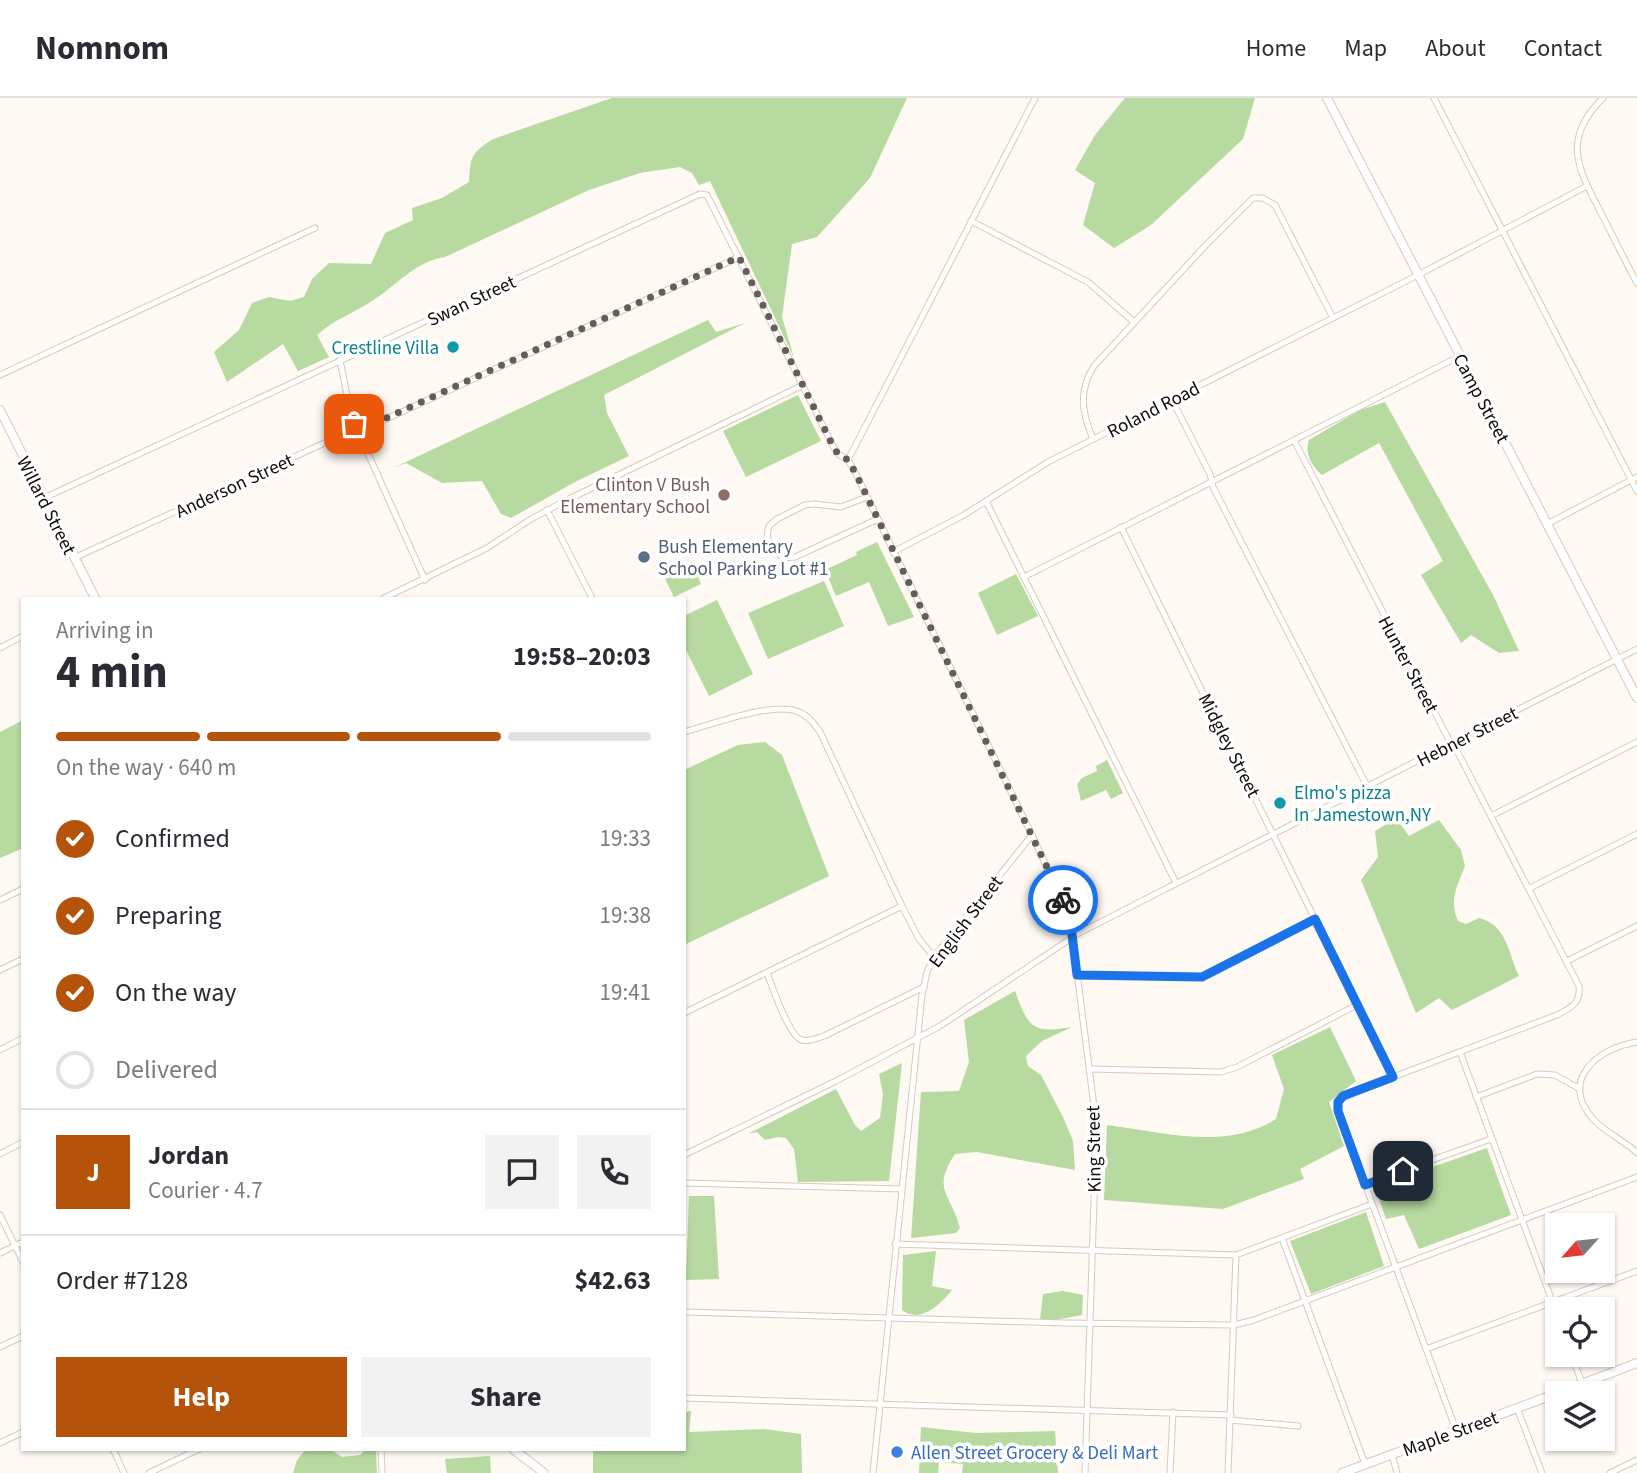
<!DOCTYPE html>
<meta charset="utf-8">
<style>
:root{--surface:#fff;--page:#f2f2f3;--text:#2b2b33;--muted:#7c7c81;--line:#e1e1e2;--accent:#b45309}
body{margin:0;font-family:"Source Sans 3",sans-serif;background:var(--page);color:var(--text);height:100vh;display:flex;flex-direction:column;font-size:26px;white-space:nowrap}
*{box-sizing:border-box;margin:0}
p{font-size:23px;color:var(--muted)}
.icon{flex:none;width:38px;height:38px;fill:none;stroke:currentColor;stroke-width:2;stroke-linecap:round;stroke-linejoin:round}
.map{position:relative;flex:1;overflow:hidden}
.sheet{position:absolute;left:21px;top:499px;width:665px;height:854px;display:flex;flex-direction:column;background:var(--surface);border-radius:0px;box-shadow:0 2px 5px #0004}
.sheet>*{flex:none}
.needle{width:46px;rotate:243deg}
.buttons{position:absolute;left:1545px;top:1115px;display:grid;gap:14px}
.buttons a{display:grid;place-items:center;width:70px;height:70px;border-radius:0px;background:var(--surface);box-shadow:0 2px 5px #0004;font-size:35px}
.pin{position:absolute;display:grid;place-items:center;width:60px;height:60px;color:#fff;margin:-30px;border-radius:14px;box-shadow:0 4px 10px #0006}
.courier{position:absolute;display:grid;place-items:center;width:70px;height:70px;margin:-35px;border:5px solid #1a73e8;border-radius:50%;background:#fff;color:#222;box-shadow:0 2px 9px #0007}
.head em{font-style:normal;font-weight:700}
.head div{display:flex;flex-direction:column-reverse}
.head{display:flex;align-items:center;justify-content:space-between;height:119px;padding:0 35px}
h1{font-size:46px;font-weight:700;line-height:52px}
.bar{display:grid;grid-template-columns:repeat(4,1fr);gap:10px 7px;align-content:center;height:84px;padding:0 35px}
.bar i{height:9px;border-radius:5px;background:var(--line)}
.bar .active{background:var(--accent)}
.bar p{grid-column:span 4}
.line{display:flex;align-items:center;gap:18px;padding:0 35px;border-top:2px solid var(--line)}
.line div{flex:1}
.round{display:grid;place-items:center;flex:none;width:74px;height:74px;border-radius:0px;background:var(--page)}
ol{padding:0 35px;list-style:none}
li{display:flex;align-items:center;gap:21px;height:77px}
li p{margin-inline-start:auto}
li .icon{padding:7px;border-radius:50%;background:var(--accent);color:#fff;stroke-width:4}
li:last-child{color:var(--muted)}
li i{width:38px;height:38px;border:4px solid var(--line);border-radius:50%}
.button{display:flex;gap:14px;margin-top:auto;padding:14px 35px}
.button a{flex:1;height:80px;border-radius:0px;background:var(--accent);color:#fff;font-size:28px;font-weight:700;line-height:80px;text-align:center}
.button a+a{background:var(--page);color:var(--text)}
header{display:flex;align-items:center;gap:42px;box-sizing:border-box;height:98px;padding:0 35px;background:var(--surface);border-bottom:2px solid var(--line)}
header strong{font-size:33px}
nav{display:flex;gap:38px;margin-inline-start:auto;font-size:24px}
.map>svg:first-child{display:block}
.green{fill:#b7daa0}
.lines{fill:none;stroke-linecap:round;stroke-linejoin:round}
.street-casing{stroke:#d7caba;stroke-width:7}
.secondary-casing{stroke:#d7caba;stroke-width:10}
.street{stroke:#fff;stroke-width:5}
.secondary{stroke:#fff;stroke-width:8}
.done{stroke:#635e59;stroke-width:7;stroke-dasharray:0 12.6}
.route{stroke:#1a73e8;stroke-width:9}
.culture-dot{fill:#0f9aa8;stroke:#fff;stroke-width:2.5}
.education-dot{fill:#8d6e63;stroke:#fff;stroke-width:2.5}
.service-dot{fill:#5c6f8a;stroke:#fff;stroke-width:2.5}
.shop-dot{fill:#3f7fe0;stroke:#fff;stroke-width:2.5}
.labels{text-anchor:middle;stroke-width:7;stroke-linejoin:round;paint-order:stroke}
.street-label{font-size:19px;fill:#0f0b06;stroke:#fff}
.culture-label{font-size:19px;fill:#0d838f;stroke:#fff;text-anchor:end}
.education-label{font-size:19px;fill:#785e54;stroke:#fff;text-anchor:end}
.service-label{font-size:19px;fill:#4e5e75;stroke:#fff;text-anchor:start}
.shop-label{font-size:19px;fill:#366cbe;stroke:#fff;text-anchor:start}
</style>
<header>
<strong>Nomnom</strong>
<nav><a>Home</a><a>Map</a><a>About</a><a>Contact</a></nav>
</header>
<div class="map">
<svg width="1637" height="1375" viewBox="0 0 1637 1375">
<rect width="100%" height="100%" fill="#fef9f2"/>
<g class="green">
<path d="M 612,0 L 907,0 L 870,80 L 817,139 L 792,146 L 782,219 L 794,260 L 710,83 L 699,87 L 692,75 L 680,69 L 640,75 L 589,92 L 445,159 C 415,163 396,188 372,203 C 354,215 333,222 317,237 L 329,259 L 298,273 L 283,246 L 227,284 L 214,254 L 239,232 L 252,205 L 269,199 L 290,203 L 304,199 L 312,181 L 329,165 L 371,166 L 385,135 L 413,122 L 412,110 L 442,100 L 469,84 C 471,58 470,56 493,41 Z"/>
<path d="M 1125,0 L 1255,0 L 1243,41 L 1151,127 L 1114,150 L 1083,127 L 1095,85 L 1075,72 L 1095,37 Z"/>
<path d="M 708,222 L 716,234 L 745,225 L 604,297 L 607,315 L 629,358 L 575,384 L 511,420 L 501,416 L 482,383 L 442,385 L 406,365 L 393,370 Z"/>
<path d="M 798,297 L 821,343 L 746,379 L 723,333 Z"/>
<path d="M 1385,304 L 1493,497 L 1519,553 L 1499,555 L 1471,537 L 1461,545 L 1421,477 L 1443,463 L 1379,345 L 1322,377 C 1312,369 1304,355 1309,342 L 1360,312 Z"/>
<path d="M 877,444 L 914,519 L 888,528 L 869,484 L 836,498 L 825,472 L 857,457 L 856,454 Z"/>
<path d="M 693,468 L 701,486 L 674,499 L 665,481 Z"/>
<path d="M 1016,476 L 1038,518 L 997,537 L 978,495 Z"/>
<path d="M 824,483 L 844,528 L 768,561 L 748,515 Z"/>
<path d="M 717,502 L 753,576 L 709,598 L 684,548 L 684,518 Z"/>
<path d="M 23,622 L 23,750 L 0,760 L 0,634 Z"/>
<path d="M 765,644 L 782,657 L 829,778 L 684,847 L 684,672 L 738,647 Z"/>
<path d="M 1107,662 L 1123,695 L 1111,701 L 1106,692 L 1081,703 L 1077,686 L 1082,680 L 1097,673 L 1096,668 Z"/>
<path d="M 1396,720 L 1409,738 L 1439,722 L 1461,752 L 1465,768 C 1457,789 1449,801 1458,823 L 1466,826 L 1479,820 C 1507,827 1508,855 1519,878 L 1452,912 L 1439,900 L 1416,915 L 1361,782 L 1378,759 L 1375,733 Z"/>
<path d="M 1015,893 C 1028,929 1032,936 1072,929 L 1042,943 L 1026,958 L 1028,968 L 1041,977 L 1063,1019 L 1073,1043 L 1075,1072 L 977,1054 L 955,1056 C 931,1092 951,1095 960,1130 L 956,1135 L 911,1140 L 921,994 L 959,993 L 969,964 L 964,922 Z"/>
<path d="M 1330,929 L 1356,983 L 1329,1004 L 1344,1048 L 1300,1071 L 1304,1081 L 1223,1111 L 1104,1102 L 1107,1027 C 1162,1034 1226,1053 1276,1021 L 1284,991 L 1272,957 Z"/>
<path d="M 902,965 L 889,1083 L 798,1084 L 794,1051 L 786,1040 L 778,1039 L 765,1042 L 757,1034 L 748,1036 L 836,991 L 855,1027 L 861,1033 L 880,1020 L 883,996 L 879,976 Z"/>
<path d="M 1487,1050 L 1511,1117 L 1419,1151 L 1404,1117 L 1386,1121 L 1375,1089 Z"/>
<path d="M 689,1098 L 714,1098 L 719,1181 L 686,1182 Z"/>
<path d="M 1366,1114 L 1384,1168 L 1311,1196 L 1290,1143 Z"/>
<path d="M 936,1153 L 932,1188 L 952,1192 C 940,1207 920,1226 902,1212 L 903,1157 Z"/>
<path d="M 1063,1193 L 1083,1197 L 1082,1217 L 1055,1222 L 1040,1222 L 1043,1196 Z"/>
<path d="M 691,1313 L 689,1334 L 764,1331 L 801,1336 L 802,1375 L 593,1375 L 593,1351 L 684,1351 L 684,1314 Z"/>
<path d="M 921,1329 L 976,1335 L 1055,1333 L 1058,1375 L 962,1375 L 963,1366 L 939,1364 L 938,1375 L 919,1375 Z"/>
<path d="M 306,1351 L 330,1351 L 342,1359 L 360,1357 L 366,1351 L 376,1351 L 377,1375 L 293,1375 L 297,1362 Z"/>
<path d="M 490,1358 L 491,1375 L 447,1375 L 445,1361 Z"/>
</g>
<g class="lines">
<g class="street-casing">
<g id="street">
<path d="M 1434,0 L 1637,393"/>
<path d="M 1603,0 C 1560,42 1579,72 1602,117 C 1614,140 1625,163 1637,185"/>
<path d="M 971,123 L 1088,184 L 1134,224"/>
<path d="M 340,262 L 351,318 L 425,482"/>
<path d="M 0,277 L 315,130"/>
<path d="M 1172,302 L 1210,376 L 1213,389 L 1367,688"/>
<path d="M 1093,341 C 1082,315 1078,293 1094,268 L 1205,148 L 1253,100 L 1263,100 L 1275,107 L 1333,220"/>
<path d="M 1294,342 L 1448,640 L 1456,651 L 1579,888 C 1581,906 1570,910 1557,917 L 1343,998 L 1338,1004 L 1338,1013 L 1456,1332"/>
<path d="M 848,362 L 1035,0"/>
<path d="M 867,399 L 841,409 L 815,406 L 805,407 L 777,421 L 769,428 C 764,442 772,453 784,460 L 795,459 L 878,421"/>
<path d="M 44,400 L 700,96 L 707,97 L 833,348 L 838,356 L 848,362 L 856,376 L 1032,737 L 934,859 L 927,874 L 922,897 L 873,1375"/>
<path d="M 986,403 L 1176,785"/>
<path d="M 547,412 L 592,500"/>
<path d="M 1547,426 L 1637,379"/>
<path d="M 1121,429 L 1393,979"/>
<path d="M 893,454 L 964,417 L 1048,364 L 1418,177 L 1587,88"/>
<path d="M 74,460 L 344,336 L 384,322 L 739,159"/>
<path d="M 1024,479 L 1460,258"/>
<path d="M 384,500 L 487,450 L 531,421 L 567,402 L 803,287"/>
<path d="M 0,550 L 23,538"/>
<path d="M 684,634 C 710,627 772,604 796,613 C 807,616 814,625 820,634 L 902,808 L 919,841 L 934,859"/>
<path d="M 1491,718 L 1637,644"/>
<path d="M 1032,737 L 1070,820 L 1095,1016 L 1096,1043 L 1085,1375"/>
<path d="M 1530,790 L 1637,736"/>
<path d="M 0,802 L 23,791"/>
<path d="M 1567,863 L 1637,828"/>
<path d="M 0,872 L 23,861"/>
<path d="M 767,875 C 772,888 789,939 802,942 C 810,944 817,940 824,938 L 924,889"/>
<path d="M 1077,877 L 1202,879 L 1315,821"/>
<path d="M 684,915 L 902,808"/>
<path d="M 1637,944 C 1597,950 1558,983 1594,1022 C 1606,1035 1624,1042 1637,1055"/>
<path d="M 0,952 L 23,940"/>
<path d="M 1460,954 L 1558,1219"/>
<path d="M 1089,971 L 1221,974 L 1237,969 L 1357,907"/>
<path d="M 1476,999 L 1537,976 L 1555,977 L 1580,991"/>
<path d="M 0,1056 L 23,1044"/>
<path d="M 684,1057 L 836,983 L 940,928 L 1079,835 L 1637,551"/>
<path d="M 684,1085 L 902,1091"/>
<path d="M 1365,1086 L 1491,1041"/>
<path d="M 0,1117 L 23,1164"/>
<path d="M 1282,1140 L 1365,1366"/>
<path d="M 895,1146 L 1236,1157 L 1372,1106"/>
<path d="M 0,1155 L 23,1144"/>
<path d="M 684,1214 L 1064,1225 L 1234,1227 L 1254,1222 L 1637,1079"/>
<path d="M 0,1249 L 23,1238"/>
<path d="M 1426,1251 L 1637,1173"/>
<path d="M 1571,1256 L 1582,1285"/>
<path d="M 684,1300 L 1231,1317"/>
<path d="M 1517,1310 L 1542,1375"/>
<path d="M 1230,1322 L 1298,1328"/>
<path d="M 0,1345 L 23,1334"/>
<path d="M 113,1351 L 124,1375"/>
<path d="M 381,1351 L 382,1375"/>
<path d="M 1392,1356 L 1397,1375"/>
<path d="M 149,1375 L 199,1351"/>
<path d="M 1170,1375 L 1173,1314"/>
<path d="M 1228,1375 L 1236,1157"/>
<path d="M 1610,1375 L 1637,1362"/>
</g>
</g>
<g class="secondary-casing">
<g id="secondary">
<path d="M 1327,0 L 1637,600"/>
<path d="M 0,312 L 95,500"/>
<path d="M 1558,1295 L 1637,1265"/>
<path d="M 513,1351 L 544,1375"/>
<path d="M 1342,1375 L 1558,1295"/>
</g>
</g>
<use href="#street" class="street"/>
<use href="#secondary" class="secondary"/>
</g>
<g class="lines">
<path class="done" d="M 354,326 L 357,331 L 384,321 L 739,159 L 833,348 L 838,356 L 848,362 L 856,376 L 1063,802"/>
<path class="route" d="M 1063,802 L 1070,820 L 1077,877 L 1202,879 L 1315,821 L 1393,979 L 1343,998 L 1338,1004 L 1338,1013 L 1365,1087 L 1403,1073"/>
</g>
<g class="culture-dot">
<circle cx="453" cy="249" r="7"/>
<circle cx="1280" cy="705" r="7"/>
</g>
<circle class="education-dot" cx="724" cy="397" r="7"/>
<circle class="service-dot" cx="644" cy="459" r="7"/>
<circle class="shop-dot" cx="897" cy="1354" r="7"/>
<g class="labels">
<g class="street-label">
<text transform="translate(471 202) rotate(-25)" y="7">Swan Street</text>
<text transform="translate(1482 300) rotate(62)" y="7">Camp Street</text>
<text transform="translate(1153 311) rotate(-27)" y="7">Roland Road</text>
<text transform="translate(234 387) rotate(-25)" y="7">Anderson Street</text>
<text transform="translate(47 407) rotate(63)" y="7">Willard Street</text>
<text transform="translate(1409 566) rotate(62)" y="7">Hunter Street</text>
<text transform="translate(1467 638) rotate(-27)" y="7">Hebner Street</text>
<text transform="translate(1230 647) rotate(63)" y="7">Midgley Street</text>
<text transform="translate(965 823) rotate(-53)" y="7">English Street</text>
<text transform="translate(1093 1051) rotate(-91)" y="7">King Street</text>
<text transform="translate(1450 1335) rotate(-20)" y="7">Maple Street</text>
</g>
<g class="culture-label">
<text x="439" y="256">Crestline Villa</text>
<text x="1294" y="701" text-anchor="start">Elmo's pizza<tspan x="1294" dy="22">In Jamestown,NY</tspan></text>
</g>
<g class="education-label">
<text x="710" y="393">Clinton V Bush<tspan x="710" dy="22">Elementary School</tspan></text>
</g>
<g class="service-label">
<text x="658" y="455">Bush Elementary<tspan x="658" dy="22">School Parking Lot #1</tspan></text>
</g>
<g class="shop-label">
<text x="911" y="1361">Allen Street Grocery &amp; Deli Mart</text>
</g>
</g>
</svg>
<div class="buttons">
<a><svg class="needle" viewBox="-14 -14 28 28"><path d="M0-13l5 13h-10z" fill="#e53935"/><path d="M0 13l5-13h-10z" fill="#7c7c81"/></svg></a>
<a><svg class="icon" aria-label="locate" viewBox="0 0 24 24"><circle cx="12" cy="12" r="6"/><path d="M12 2v4M12 18v4M2 12h4M18 12h4"/></svg></a>
<a><svg class="icon" aria-label="layers" viewBox="0 0 24 24"><path d="M12 4l9 5-9 5-9-5zM3 14l9 5 9-5"/></svg></a>
</div>
<div class="pin" style="left:354px;top:326px;background:#ea580c"><svg class="icon" aria-label="bag" viewBox="0 0 24 24"><path d="M5 8h14l-1 12H6zM9 8a3 3 0 0 1 6 0"/></svg></div>
<div class="pin" style="left:1403px;top:1073px;background:#1f2937"><svg class="icon" aria-label="home" viewBox="0 0 24 24"><path d="M3 11l9-7 9 7M6 9v11h12V9"/></svg></div>
<div class="courier" style="left:1063px;top:802px"><svg class="icon" aria-label="bike" viewBox="0 0 24 24"><circle cx="6" cy="16" r="4"/><circle cx="18" cy="16" r="4"/><path d="M6 16l4-8h5l3 8M10 8l3 8H6M13 5h3"/></svg></div>
<section class="sheet">
<div class="head"><div><h1>4 min</h1><p>Arriving in</p></div><em>19:58–20:03</em></div>
<div class="bar"><i class="active"></i><i class="active"></i><i class="active"></i><i></i><p>On the way · 640 m</p></div>
<ol>
<li><svg class="icon" aria-label="check" viewBox="0 0 24 24"><path d="M5 12l5 5 9-10"/></svg>Confirmed<p>19:33</p></li>
<li><svg class="icon" aria-label="check" viewBox="0 0 24 24"><path d="M5 12l5 5 9-10"/></svg>Preparing<p>19:38</p></li>
<li><svg class="icon" aria-label="check" viewBox="0 0 24 24"><path d="M5 12l5 5 9-10"/></svg>On the way<p>19:41</p></li>
<li><i></i>Delivered</li>
</ol>
<div class="line" style="height:126px"><b class="round" style="background:var(--accent);color:#fff">J</b><div><b>Jordan</b><p>Courier · 4.7</p></div><a class="round"><svg class="icon" aria-label="chat" viewBox="0 0 24 24"><path d="M4 5h16v11H9l-5 4z"/></svg></a><a class="round"><svg class="icon" aria-label="phone" viewBox="0 0 24 24"><path d="M5 4h4l2 5-3 2q2 4 5 5l2-3 5 2v4C11 20 4 13 5 4z"/></svg></a></div>
<div class="line" style="height:91px"><div>Order #7128</div><b>$42.63</b></div>
<div class="button"><a>Help</a><a>Share</a></div>
</section>
</div>
